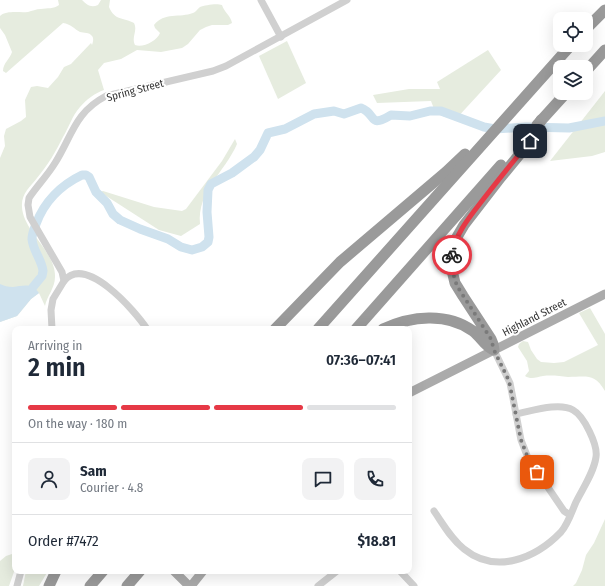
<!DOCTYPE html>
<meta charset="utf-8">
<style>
:root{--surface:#fff;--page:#f2f2f3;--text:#1f2937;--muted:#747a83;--line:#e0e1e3;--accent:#e63946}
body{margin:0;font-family:"Fira Sans Condensed",sans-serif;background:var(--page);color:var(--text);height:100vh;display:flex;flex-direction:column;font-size:15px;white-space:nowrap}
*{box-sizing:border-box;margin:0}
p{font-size:13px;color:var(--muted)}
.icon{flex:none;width:22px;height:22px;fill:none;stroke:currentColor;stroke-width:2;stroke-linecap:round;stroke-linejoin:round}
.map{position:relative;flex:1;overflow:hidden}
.drawer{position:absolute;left:12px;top:326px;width:400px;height:248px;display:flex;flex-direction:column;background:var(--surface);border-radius:8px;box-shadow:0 4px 16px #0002}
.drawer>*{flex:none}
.fabs{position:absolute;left:553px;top:12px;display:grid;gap:8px}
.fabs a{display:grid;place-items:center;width:40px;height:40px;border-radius:8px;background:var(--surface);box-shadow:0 4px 16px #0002;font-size:20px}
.pin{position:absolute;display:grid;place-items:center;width:34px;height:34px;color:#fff;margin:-17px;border-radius:8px;box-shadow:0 2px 6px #0006}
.courier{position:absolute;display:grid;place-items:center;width:40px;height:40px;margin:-20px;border:3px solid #e63946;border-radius:50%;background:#fff;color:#222;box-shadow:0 1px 5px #0007}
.headline em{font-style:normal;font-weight:600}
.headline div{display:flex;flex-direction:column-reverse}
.headline{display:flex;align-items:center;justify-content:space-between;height:68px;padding:0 16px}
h1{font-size:26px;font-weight:600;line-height:30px}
.bar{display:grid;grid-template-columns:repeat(4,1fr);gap:6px 4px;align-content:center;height:48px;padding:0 16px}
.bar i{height:5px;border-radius:3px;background:var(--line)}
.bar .selected{background:var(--accent)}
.bar p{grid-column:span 4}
.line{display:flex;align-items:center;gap:10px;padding:0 16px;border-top:1px solid var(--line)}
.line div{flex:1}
.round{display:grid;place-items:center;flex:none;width:42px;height:42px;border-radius:8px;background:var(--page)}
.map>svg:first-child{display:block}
.green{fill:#e6ecdf}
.water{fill:#cfe2ee}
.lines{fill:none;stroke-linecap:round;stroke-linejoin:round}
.river{stroke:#cfe2ee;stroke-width:9}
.minor{stroke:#d0d0d0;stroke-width:7}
.major{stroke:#ababab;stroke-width:9}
.highway{stroke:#9a9a9a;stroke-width:11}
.done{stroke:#7a7a7a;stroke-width:4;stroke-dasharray:0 7.2}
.route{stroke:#e63946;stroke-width:5}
.labels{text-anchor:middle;stroke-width:4;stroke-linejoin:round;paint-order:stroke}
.street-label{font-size:11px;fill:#333;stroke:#fff}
</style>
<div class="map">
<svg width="605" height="586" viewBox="0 0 605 586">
<rect width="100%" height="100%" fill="#fff"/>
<g class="green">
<path d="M 58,0 L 82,0 C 87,5 91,8 98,5 L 101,0 L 110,0 L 109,7 C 115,21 123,17 134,23 C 138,31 131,37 135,45 C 143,48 157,41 160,33 L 155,28 L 154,25 C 164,12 180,18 193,13 C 196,12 197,9 200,7 C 205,5 217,3 222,5 C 224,12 231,16 232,23 L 228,25 L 212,25 L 206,27 L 200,30 L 188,44 L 182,48 L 161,52 L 137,50 L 121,59 L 104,63 L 98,70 L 104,90 C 95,93 86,100 80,107 C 72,116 69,127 63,137 C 56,151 48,165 37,178 C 30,187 21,194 22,207 C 23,231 56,252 55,277 C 55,288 47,296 45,306 L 39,293 L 31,299 L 17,316 L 0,322 L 0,158 L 5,146 L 4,136 L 6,129 L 21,121 L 26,117 L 25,100 L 31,87 L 37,86 L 48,88 L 58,77 L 64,67 L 71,64 L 91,43 L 92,45 C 93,42 94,38 92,36 C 89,32 84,33 80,32 C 74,29 71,24 63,23 L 6,73 L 3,71 C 3,63 10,59 12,52 L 5,35 L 0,28 L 0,16 C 7,10 19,13 28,12 C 32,11 36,9 41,9 C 47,8 54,9 59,5 Z"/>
<path d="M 287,41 L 306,83 L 278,99 L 259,56 Z"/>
<path d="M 488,50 L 501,70 L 455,120 L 436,114 L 431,101 L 377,103 L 373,95 L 409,89 L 440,89 L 437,82 Z"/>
<path d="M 605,91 L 605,152 L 592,156 L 550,161 Z"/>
<path d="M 235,139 L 237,144 C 225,172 197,191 200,224 L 181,236 L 159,230 L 100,192 L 103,191 L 154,207 L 182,211 L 186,209 L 222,161 Z"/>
<path d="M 590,308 L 605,334 L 605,391 C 594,373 587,377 568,377 C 560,376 551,375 543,376 C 537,377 531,380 525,376 L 529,371 L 527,361 L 518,347 L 519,344 L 523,341 L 528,342 L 531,350 L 537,359 L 541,362 L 554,363 L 564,362 L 598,345 L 579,313 Z"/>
<path d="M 605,519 L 605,586 L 573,586 L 576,583 L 582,570 L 586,555 L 594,543 Z"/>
<path d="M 12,554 L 15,555 L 15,569 L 9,586 L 0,586 L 0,561 L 6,556 Z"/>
<path d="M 26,571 L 48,571 L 39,586 L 23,586 Z"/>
</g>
<path class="water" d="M 0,284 C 4,286 8,287 13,287 C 23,286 31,282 39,293 L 31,299 L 17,316 L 0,322 Z"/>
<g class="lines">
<path class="river" d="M 33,287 L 42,276 L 43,271 C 42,260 33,251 32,239 C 32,234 34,229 36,224 C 44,202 61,185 82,175 L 86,175 L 89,177 L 96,192 L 107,203 L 113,214 L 120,220 L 140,229 L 168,239 L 181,247 L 192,250 L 202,247 L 208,242 L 209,237 L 207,212 L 208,190 L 211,184 L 232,173 L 254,157 L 260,150 L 268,133 L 285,129 L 314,114 L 334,111 L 344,114 L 361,108 C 377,114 368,129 391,115 L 410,116 L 430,111 L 441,111 L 484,127 L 495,129 L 526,127 L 569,128 L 605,121"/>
<g class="minor">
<path d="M 261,0 L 281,37"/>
<path d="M 64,281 C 86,254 135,311 147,329"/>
<path d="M 52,329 L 51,310 L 53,299 L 64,281 L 62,272 L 30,217 L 28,205 L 29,198 C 37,186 47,176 55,163 C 72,136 75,112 106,96 L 213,71 L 226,66 L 347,0"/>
<path d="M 494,350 L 510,383 L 521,440 L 528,458 L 564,511 L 570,515"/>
<path d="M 434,511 C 443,524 451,539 464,549 C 496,575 536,558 561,532 C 568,524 572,511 576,502 C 583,488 594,472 596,457 C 598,445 584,416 573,410 C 559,402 532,411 516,414"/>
<path d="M 400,571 L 414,586"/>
<path d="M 17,586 L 21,571"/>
<path d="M 318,586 L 337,571"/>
</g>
<g class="major">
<path d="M 409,393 L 605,294"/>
<path d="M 174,571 L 189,586"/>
<path d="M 191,586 L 203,571"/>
</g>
<g class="highway">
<path d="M 586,29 L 605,10"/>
<path d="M 586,71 L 605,50"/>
<path d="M 537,125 L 566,93"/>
<path d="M 275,329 L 340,262 L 446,172 L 465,154"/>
<path d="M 318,329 L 571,45"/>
<path d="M 356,329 L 501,165"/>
<path d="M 383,329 C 411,316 447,312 473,331 C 481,337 485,347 494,350 L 493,344 L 491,339 L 463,296 L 455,283 L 451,266 L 453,248 L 457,237 L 464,225 L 501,177 L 533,138 L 541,120"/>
<path d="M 49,586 L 56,571"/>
<path d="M 90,586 L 103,571"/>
<path d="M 127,586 L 140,571"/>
</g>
</g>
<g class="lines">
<path class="done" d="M 452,255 L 452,270 L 457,286 L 491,339 L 494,350 L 509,381 L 521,440 L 528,458 L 537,472"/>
<path class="route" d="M 452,255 C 455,233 472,214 485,197 C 500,178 515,159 530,141"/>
</g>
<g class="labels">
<g class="street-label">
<text transform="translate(135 90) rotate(-15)" y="4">Spring Street</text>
<text transform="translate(534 317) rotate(-27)" y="4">Highland Street</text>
</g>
</g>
</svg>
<div class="fabs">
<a><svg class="icon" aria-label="locate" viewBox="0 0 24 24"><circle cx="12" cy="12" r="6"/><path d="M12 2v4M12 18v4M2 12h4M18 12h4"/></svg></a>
<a><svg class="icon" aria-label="layers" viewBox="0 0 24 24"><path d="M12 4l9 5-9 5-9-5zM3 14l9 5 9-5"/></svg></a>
</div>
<div class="pin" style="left:537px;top:472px;background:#ea580c"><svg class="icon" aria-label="bag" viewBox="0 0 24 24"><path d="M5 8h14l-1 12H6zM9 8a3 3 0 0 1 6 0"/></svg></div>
<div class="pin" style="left:530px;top:141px;background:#1f2937"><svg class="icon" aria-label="home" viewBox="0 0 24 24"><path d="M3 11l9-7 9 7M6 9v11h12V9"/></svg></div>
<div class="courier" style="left:452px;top:255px"><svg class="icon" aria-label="bike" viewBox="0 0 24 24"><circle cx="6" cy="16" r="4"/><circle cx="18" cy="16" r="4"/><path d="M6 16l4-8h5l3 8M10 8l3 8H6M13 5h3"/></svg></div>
<section class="drawer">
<div class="headline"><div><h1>2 min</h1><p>Arriving in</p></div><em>07:36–07:41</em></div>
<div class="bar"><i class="selected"></i><i class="selected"></i><i class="selected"></i><i></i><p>On the way · 180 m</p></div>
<div class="line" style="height:72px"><a class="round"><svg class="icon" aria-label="person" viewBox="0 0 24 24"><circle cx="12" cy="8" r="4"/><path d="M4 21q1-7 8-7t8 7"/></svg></a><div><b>Sam</b><p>Courier · 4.8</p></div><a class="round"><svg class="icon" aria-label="chat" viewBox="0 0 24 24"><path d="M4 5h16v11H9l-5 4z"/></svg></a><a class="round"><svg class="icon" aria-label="phone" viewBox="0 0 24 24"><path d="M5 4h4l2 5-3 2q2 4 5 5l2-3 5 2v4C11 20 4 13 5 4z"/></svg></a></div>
<div class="line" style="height:52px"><div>Order #7472</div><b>$18.81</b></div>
</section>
</div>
